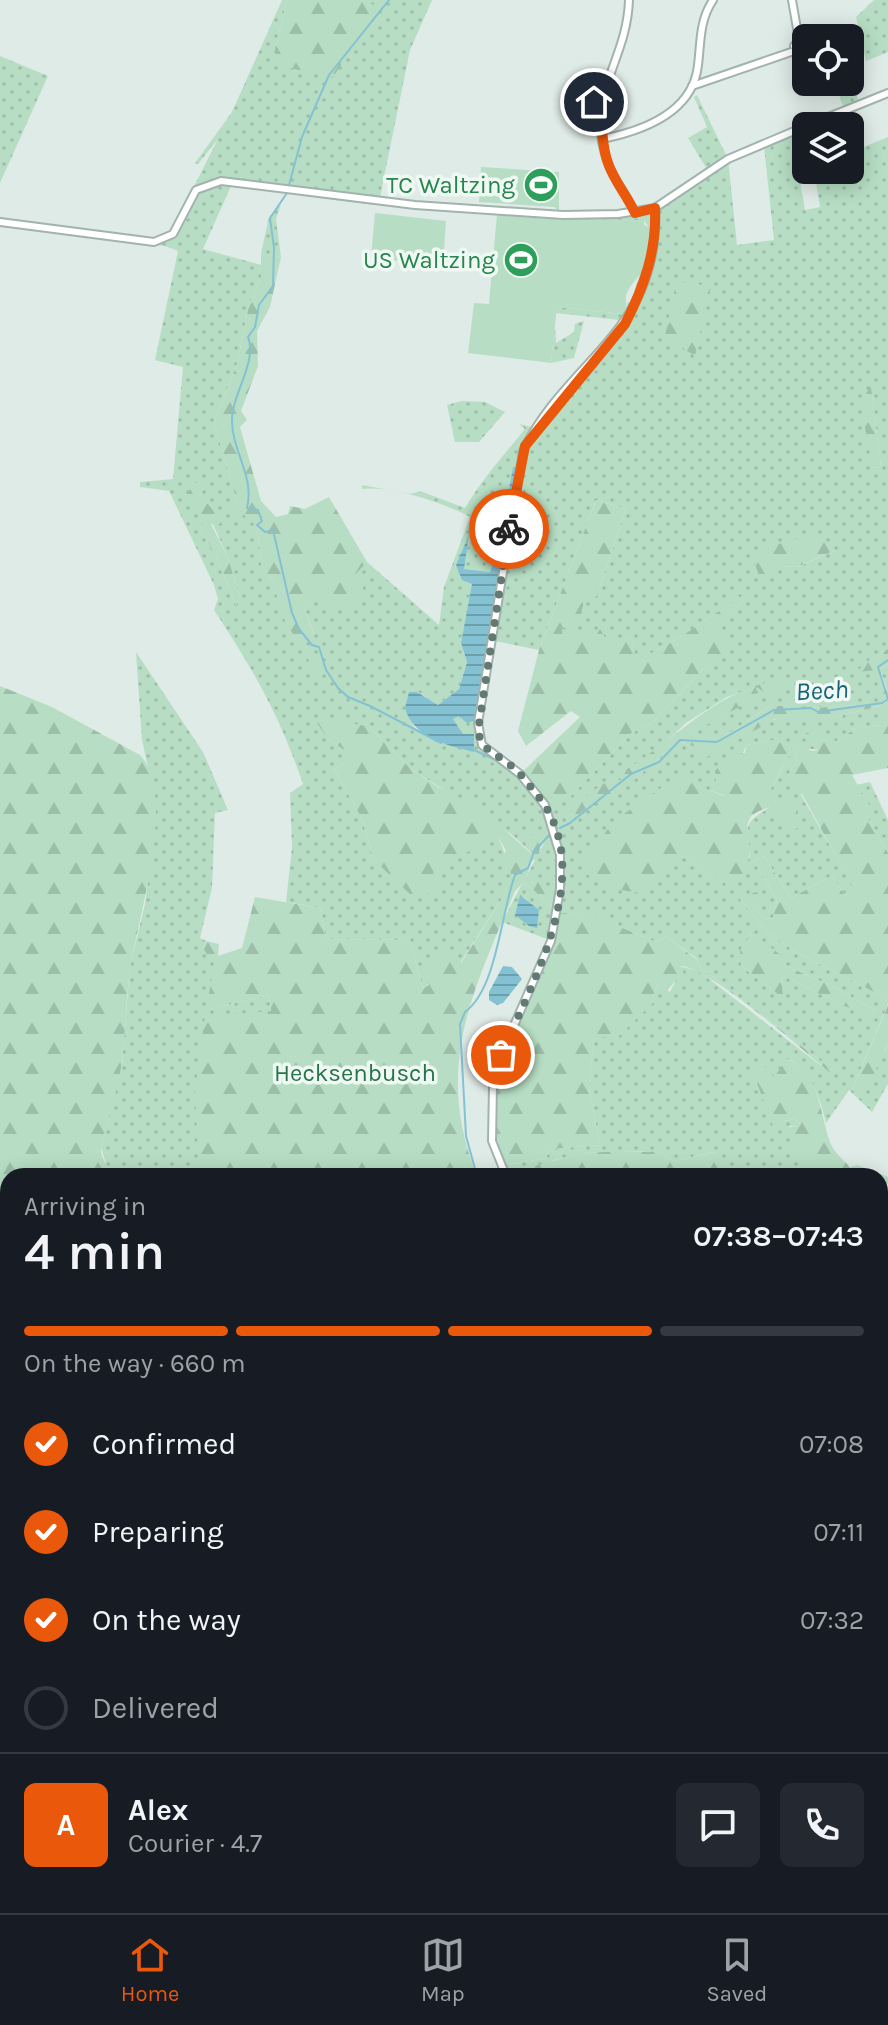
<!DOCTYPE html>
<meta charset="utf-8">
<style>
:root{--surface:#171b24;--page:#242831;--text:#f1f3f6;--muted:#9ea1a6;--line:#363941;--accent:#ea580c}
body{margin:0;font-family:Karla,sans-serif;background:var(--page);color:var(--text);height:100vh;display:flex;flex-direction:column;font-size:30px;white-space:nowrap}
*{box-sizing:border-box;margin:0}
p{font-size:26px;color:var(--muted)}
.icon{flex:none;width:44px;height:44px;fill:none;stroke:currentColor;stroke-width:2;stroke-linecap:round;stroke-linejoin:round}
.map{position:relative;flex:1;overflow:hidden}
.panel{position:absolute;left:0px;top:1168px;width:888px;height:746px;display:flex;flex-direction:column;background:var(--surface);border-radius:24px 24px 0 0;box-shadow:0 4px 20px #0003}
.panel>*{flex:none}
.fabs{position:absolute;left:792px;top:24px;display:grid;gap:16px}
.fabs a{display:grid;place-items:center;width:72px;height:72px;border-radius:12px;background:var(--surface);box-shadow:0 4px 20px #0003;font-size:40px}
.pin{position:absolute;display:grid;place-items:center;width:68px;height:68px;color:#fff;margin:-34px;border:4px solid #fff;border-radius:50%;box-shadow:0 2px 8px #0007}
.courier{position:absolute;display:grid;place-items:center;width:80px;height:80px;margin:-40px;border:6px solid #ea580c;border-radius:50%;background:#fff;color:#222;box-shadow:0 2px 10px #0007}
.headline em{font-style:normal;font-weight:600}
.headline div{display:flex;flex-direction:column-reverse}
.headline{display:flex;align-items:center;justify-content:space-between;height:136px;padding:0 24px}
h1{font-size:52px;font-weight:600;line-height:60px}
.bar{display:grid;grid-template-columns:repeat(4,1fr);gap:12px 8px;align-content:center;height:96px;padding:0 24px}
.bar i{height:10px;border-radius:6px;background:var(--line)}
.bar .active{background:var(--accent)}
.bar p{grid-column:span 4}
.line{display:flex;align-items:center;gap:20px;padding:0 24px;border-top:2px solid var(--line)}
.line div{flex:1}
.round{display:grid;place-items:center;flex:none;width:84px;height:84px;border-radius:12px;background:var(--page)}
ol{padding:0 24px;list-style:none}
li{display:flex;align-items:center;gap:24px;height:88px}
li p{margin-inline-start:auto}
li .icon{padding:8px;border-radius:50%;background:var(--accent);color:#fff;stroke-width:4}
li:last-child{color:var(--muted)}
li i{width:44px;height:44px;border:4px solid var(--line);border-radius:50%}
.menu{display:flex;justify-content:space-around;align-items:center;height:112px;border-top:2px solid var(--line);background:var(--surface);font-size:22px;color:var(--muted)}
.menu a{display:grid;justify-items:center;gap:4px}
.menu .active{color:var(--accent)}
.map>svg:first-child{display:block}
.green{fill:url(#green-dots);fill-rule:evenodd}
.forest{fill:url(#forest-firs)}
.pitch{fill:#b7dec4}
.water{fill:url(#water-rules)}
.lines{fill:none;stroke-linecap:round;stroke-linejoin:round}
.stream{stroke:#84c2d3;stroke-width:2}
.river{stroke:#84c2d3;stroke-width:9}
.minor-casing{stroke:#a2b3ae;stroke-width:10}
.minor{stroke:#fff;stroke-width:6}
.done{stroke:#637974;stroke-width:8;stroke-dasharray:0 14.4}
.route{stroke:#ea580c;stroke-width:10}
.labels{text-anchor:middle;stroke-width:7;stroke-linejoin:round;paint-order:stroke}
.leisure-label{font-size:24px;fill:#27864d;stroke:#f0f8f4;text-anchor:end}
.park-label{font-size:24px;fill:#28744a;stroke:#f0f8f4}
.water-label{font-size:26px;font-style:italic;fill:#18647a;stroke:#f0f8f4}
</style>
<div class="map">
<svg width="888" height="1913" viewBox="0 0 888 1913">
<defs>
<pattern id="green-dots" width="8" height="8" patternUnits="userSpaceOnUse" patternTransform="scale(2)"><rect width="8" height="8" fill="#b7dec4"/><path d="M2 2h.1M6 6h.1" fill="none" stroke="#9dbfa9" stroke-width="1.8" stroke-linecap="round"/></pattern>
<pattern id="forest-firs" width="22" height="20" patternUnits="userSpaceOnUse" patternTransform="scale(2)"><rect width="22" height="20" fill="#b7dec4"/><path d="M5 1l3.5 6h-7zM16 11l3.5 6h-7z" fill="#9dbfa9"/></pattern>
<pattern id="water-rules" width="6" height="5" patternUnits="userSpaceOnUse" patternTransform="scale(2)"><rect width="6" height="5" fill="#84c2d3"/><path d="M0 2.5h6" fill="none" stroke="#6c9fac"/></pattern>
</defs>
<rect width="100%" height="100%" fill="#dfebe7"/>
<g class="green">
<path d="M 282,0 L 287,0 L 275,49 L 373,5 L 366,0 L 432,0 L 410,50 L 380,197 L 374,205 L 231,186 L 203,249 L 261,265 L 261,278 L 249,305 L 237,364 L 214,422 L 237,501 L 257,527 L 262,567 L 274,582 L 296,636 L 318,675 L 299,629 L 314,634 L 304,607 L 356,574 L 367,562 L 439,625 L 444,587 L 470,517 C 444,503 391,485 362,489 L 362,485 L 411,494 L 420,491 L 465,508 C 482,479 503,456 525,429 L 519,424 L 532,427 L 619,320 L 556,313 L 557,307 L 623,314 L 628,302 L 631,302 L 642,267 L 645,268 L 646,241 L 654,225 L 649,228 L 644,220 L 561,220 L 559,211 L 646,211 L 708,171 L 688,138 L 707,127 L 694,97 L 697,95 L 728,159 L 737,245 L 774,240 L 764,146 L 792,135 L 805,210 L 820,207 L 814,170 L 850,170 L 850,141 L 854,151 L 888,137 L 888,649 L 865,663 L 880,669 L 888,664 L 888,694 L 881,671 L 885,707 L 877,704 L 793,709 L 770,706 L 725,736 L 686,736 L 751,700 L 756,686 L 727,697 L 686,723 L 654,753 L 627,769 L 620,781 L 613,778 L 586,809 L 626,779 L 635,779 L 678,741 L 695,747 L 785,716 L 831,718 L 880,706 L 883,725 L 858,727 L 835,742 L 802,736 L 820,750 L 794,747 L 797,759 L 789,774 L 857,893 L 848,898 L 831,876 L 791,898 L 764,856 L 754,861 L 777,900 L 773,919 L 763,918 L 754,905 L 739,898 L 766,931 L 797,953 L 882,996 L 888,1004 L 852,1090 L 885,1051 L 888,1043 L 888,1084 L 872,1112 L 849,1090 L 826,1123 C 821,1102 811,1067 788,1059 L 774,1077 L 786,1125 L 785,1121 L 794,1119 L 802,1126 L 789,1126 L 810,1169 L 808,1176 L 735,1176 L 714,1152 L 674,1161 L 657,1151 L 586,1153 L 554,1160 L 535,1169 L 507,1169 L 506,1176 L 492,1176 L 502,1173 L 488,1131 L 495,1061 L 498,1162 L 508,1165 L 546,1158 L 550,1149 L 600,1145 L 589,1087 L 594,1036 L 652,1004 L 657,983 L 670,992 L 676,980 L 681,982 L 678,966 L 699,971 L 833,1075 L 835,1072 L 701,968 L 696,958 L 667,937 L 656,942 L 620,927 L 608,916 L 567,913 L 508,1039 L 505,1037 L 547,939 L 502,922 L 522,884 L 528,885 L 554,909 L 534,883 L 525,879 L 546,839 L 540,837 L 533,854 L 512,835 L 409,767 L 370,727 L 328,739 L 353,755 L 349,762 L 334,769 L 362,819 L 374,860 L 440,891 L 432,872 L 497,834 L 512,872 L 505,894 L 460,963 L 423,988 L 409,940 L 326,939 L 320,908 L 286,902 L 292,847 L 290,793 L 303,784 C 279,714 254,671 214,610 L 218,599 L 214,585 L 169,491 L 140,487 L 140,482 L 173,479 L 183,367 L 155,360 L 178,251 L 165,246 L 0,225 L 0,218 L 153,239 L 171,232 L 218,139 L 198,164 L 195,163 L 232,112 ZM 711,287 L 688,348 L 665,336 ZM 871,386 L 881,467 L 873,468 L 865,402 ZM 513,468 L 516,469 L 459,716 L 452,718 L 463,734 L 467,751 L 415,728 L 405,708 L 418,692 L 438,705 L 459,689 L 467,662 L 461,643 L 473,583 L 456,565 L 470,538 L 463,561 L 464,569 L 490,572 L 498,550 ZM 194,483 L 203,489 L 200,495 L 228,558 L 240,597 L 236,605 L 215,554 L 201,532 L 204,522 ZM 596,500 L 626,509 L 597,596 L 585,598 L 562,629 L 563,637 L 632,639 L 635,662 L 676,640 L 742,596 L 744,601 L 718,623 L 728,641 L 711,669 L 706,666 L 651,724 L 631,733 L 569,798 L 520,774 L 479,739 L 495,641 L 539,650 ZM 836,550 L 798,567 L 781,566 L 767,578 L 751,552 ZM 774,732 L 791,753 C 780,766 781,780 767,792 L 776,803 C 748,822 743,819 750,856 L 728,885 L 682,856 L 659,874 L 673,782 L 686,771 L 692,785 L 727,796 L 746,745 L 775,740 ZM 524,897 L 532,907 L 526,924 L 515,913 ZM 751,933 L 785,959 L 784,965 L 834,987 L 876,1011 L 871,1018 L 781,975 L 782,997 L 741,966 Z"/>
<path d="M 874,0 L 888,0 L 888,52 L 866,61 L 856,17 Z"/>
<path d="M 0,56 L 48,76 L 0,183 Z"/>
<path d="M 834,82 C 853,82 854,88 860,105 L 845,111 Z"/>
<path d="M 281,204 L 276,219 L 281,257 L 261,253 L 269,217 Z"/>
<path d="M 584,321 L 574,358 L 551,363 L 555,325 L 556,343 L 574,332 L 575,324 Z"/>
<path d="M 462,401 L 485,402 L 505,412 L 479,442 L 455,442 L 447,405 Z"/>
<path d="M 136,652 L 203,752 L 228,810 L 215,813 L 212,888 L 200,938 L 206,941 L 203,948 L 215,959 L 210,1009 L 269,995 L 271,1012 L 199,1162 L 199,1176 L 117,1176 L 107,1166 L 101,1148 L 122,1064 L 130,966 L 145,904 L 155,826 L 155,799 L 142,740 Z"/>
<path d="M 870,782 L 888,820 L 888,853 L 866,815 L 856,785 Z"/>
<path d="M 6,1411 L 8,1412 L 8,1471 C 0,1456 0,1426 6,1411 Z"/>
<path d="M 8,1473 L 8,1640 L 0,1644 L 0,1477 Z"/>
<path d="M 888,1528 L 888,1591 L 886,1587 L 880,1588 L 880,1536 Z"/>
<path d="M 888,1642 L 888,1675 L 880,1679 L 880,1645 Z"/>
<path d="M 8,1664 L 8,1703 L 5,1706 L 0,1705 L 0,1669 Z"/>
<path d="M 4,1804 L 8,1805 L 7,1890 L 0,1889 L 0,1822 Z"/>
<path d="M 888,1804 L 888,1913 L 834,1913 L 833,1906 L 880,1906 L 880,1805 Z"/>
<path d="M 48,1906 L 152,1906 L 165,1913 L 32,1913 Z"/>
</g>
<g class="forest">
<path d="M 287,0 L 366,0 L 373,5 L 376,14 L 333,77 L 280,66 L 275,49 Z"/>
<path d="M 261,253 L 281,257 L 270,307 L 257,331 L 258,366 L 241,411 L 247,420 L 240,427 L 261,501 L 276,517 L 288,514 L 290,506 L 305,509 L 329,497 L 367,562 L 356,574 L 364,586 L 354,607 C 338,613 334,609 322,598 L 304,607 L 314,635 L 300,630 L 320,672 L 318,676 L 280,612 L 274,582 L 262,567 L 257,527 L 244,515 L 231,514 L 237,501 L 214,422 L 237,364 L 249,305 L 261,278 Z"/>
<path d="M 690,282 L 711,287 L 695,356 L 665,336 L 676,284 Z"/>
<path d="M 871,386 L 881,467 L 872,468 C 871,445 854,405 871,386 Z"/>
<path d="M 194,483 L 200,483 L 203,489 L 200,495 L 220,518 L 220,524 L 211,524 L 228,558 L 240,597 L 236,605 L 215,554 L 201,532 L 203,522 L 187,494 Z"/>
<path d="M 596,500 L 626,509 L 597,596 L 585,599 L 578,623 L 562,629 L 563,637 L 576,632 L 582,636 L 600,629 L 605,637 L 632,639 L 636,661 L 676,640 L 743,595 L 744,601 L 719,623 L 731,645 L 711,670 L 706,666 L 651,724 L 631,733 L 569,798 L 553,807 L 545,805 L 520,774 L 580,717 L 571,711 L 526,746 L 518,731 L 539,650 Z"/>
<path d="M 816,533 L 836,550 L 797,567 L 781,566 L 776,575 L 762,585 L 751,552 Z"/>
<path d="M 888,649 L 888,664 L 878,670 L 888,694 L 888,768 L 852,775 L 870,806 L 866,815 L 888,853 L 888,1004 L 882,996 L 797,953 L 766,931 L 739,898 L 756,892 L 765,900 L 755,906 L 763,918 L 773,919 L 777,900 L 754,861 L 764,856 L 791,898 L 831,876 L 847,897 L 856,893 L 802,794 L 793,794 L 789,774 L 797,759 L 794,747 L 798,743 L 812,751 L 819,750 L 801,736 L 818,727 L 835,742 L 858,727 L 883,725 L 879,706 L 831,718 L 775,719 L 707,757 L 695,747 L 678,741 L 635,779 L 626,779 L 609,800 L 601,797 L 565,825 C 568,804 596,789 613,778 L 620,781 L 627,769 C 680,736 721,685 788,679 L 785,693 L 768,695 L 757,687 L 752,700 L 688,735 L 725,736 L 770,706 L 793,706 L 794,709 L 877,704 L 884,706 L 886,700 L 878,695 L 877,670 L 857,672 L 865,663 Z"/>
<path d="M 0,686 L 52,707 L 140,755 C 178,794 137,921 130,970 C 125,1006 126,1043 119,1080 C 116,1092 101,1145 101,1151 C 102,1161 110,1169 117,1176 L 8,1176 L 8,1412 L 0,1419 Z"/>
<path d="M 321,717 L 370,727 L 409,767 L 438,787 L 477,806 L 532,854 L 529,837 L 532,834 L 540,837 L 546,825 L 550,827 L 551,833 L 541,843 L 538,858 L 532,861 L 526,878 L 533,883 L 540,877 L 555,902 L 554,909 L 528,885 L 522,884 L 515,891 C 473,992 433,1066 477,1176 L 199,1176 L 195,1091 L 205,1016 L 271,1011 L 269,995 L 210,1009 L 207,1005 L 215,960 L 210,959 L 203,948 L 206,941 L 219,944 L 218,956 L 242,948 L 255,897 L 320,908 L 326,939 L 409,940 L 423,988 L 429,985 L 423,960 L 449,950 L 461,963 L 505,894 L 511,872 L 500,859 L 506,851 L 497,835 L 433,872 L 441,891 L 412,896 L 374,860 L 362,819 L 334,769 L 348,762 L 352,755 L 328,739 L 317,723 Z"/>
<path d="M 774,731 L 789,743 L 792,753 C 780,765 780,780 768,792 L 776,803 L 789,797 L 804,825 L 787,833 L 773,807 C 734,814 752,834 749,857 C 749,864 743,874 740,881 L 729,886 L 682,856 L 640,893 C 617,889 593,888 581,865 L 614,821 L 686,770 L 693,785 L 725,796 L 716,785 L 715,771 L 727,756 L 745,753 L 746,745 L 774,740 Z"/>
<path d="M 567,913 L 608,915 L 620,927 L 656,942 L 667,937 L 696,959 L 701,968 L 835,1072 L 834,1076 C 806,1053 708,965 679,966 L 685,975 L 681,982 L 676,980 L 666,992 L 657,983 L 652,1004 L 618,1037 L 594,1037 L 589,1087 L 600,1145 L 550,1149 L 546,1158 L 507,1165 L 498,1162 C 472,1070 539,999 556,914 Z"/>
<path d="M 752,933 L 786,959 L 784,965 L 834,987 L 876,1011 L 872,1019 L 781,975 L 783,998 L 741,966 L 740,950 Z"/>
<path d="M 888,1005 L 888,1043 L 864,1096 L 852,1090 Z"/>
<path d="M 787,1059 C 823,1071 819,1121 833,1148 C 837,1155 845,1161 850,1167 L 857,1165 L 888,1177 L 888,1184 L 880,1181 L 880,1176 L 808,1176 L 809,1168 L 794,1152 L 795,1140 L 781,1129 L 801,1125 L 794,1119 L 785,1121 L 786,1126 L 773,1126 L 754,1075 L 763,1065 L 774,1077 Z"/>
<path d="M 657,1151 L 674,1161 L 715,1152 L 735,1176 L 506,1176 L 504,1173 L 507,1169 C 536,1169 553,1159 581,1154 C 604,1150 633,1153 657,1151 Z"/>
<path d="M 880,1209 L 888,1212 L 888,1436 L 880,1428 Z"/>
<path d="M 888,1467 L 888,1528 L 880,1536 L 880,1468 Z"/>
<path d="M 886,1587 L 888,1642 L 880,1645 L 880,1588 Z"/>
<path d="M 8,1703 L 8,1757 L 4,1759 L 0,1757 L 3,1742 L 0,1705 Z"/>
<path d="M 8,1879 L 8,1906 L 48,1906 L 32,1913 L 0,1913 L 0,1889 L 6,1890 Z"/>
<path d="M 648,1906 L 697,1906 L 695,1913 L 664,1913 Z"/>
</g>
<g class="pitch">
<path d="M 481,167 L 559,172 L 559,211 L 554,207 L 479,202 Z"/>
<path d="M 375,213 L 446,221 L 443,265 L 371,258 Z"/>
<path d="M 497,214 L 551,219 L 644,220 L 644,225 L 649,227 L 655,225 L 653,250 L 646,252 C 651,271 630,280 626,296 C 625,302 628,306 623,314 L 557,307 L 551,363 L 468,353 L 474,303 L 489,304 Z"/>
</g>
<g class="water">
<path d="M 513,467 L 517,468 L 476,720 L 467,723 L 459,716 L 453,719 L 463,734 L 474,734 L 474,752 C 447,746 412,736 405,708 L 409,692 L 417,692 L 438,705 L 459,689 L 467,662 L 461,643 L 472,584 L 462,580 L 456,565 L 469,535 L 464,569 L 490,572 L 498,550 Z"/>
<path d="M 520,895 L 539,910 L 537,928 L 529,926 L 515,915 Z"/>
<path d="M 503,966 L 512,967 L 522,979 L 503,1003 L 497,1005 L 489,1000 L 489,992 Z"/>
</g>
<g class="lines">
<g class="stream">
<path d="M 289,185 L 302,137 L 329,75 L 389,0"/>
<path d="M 287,193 L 270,218 L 274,248 L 273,286 L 259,305 L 255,327 L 248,337 C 258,361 231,396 232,421 C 232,451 255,477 247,508 L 258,510 L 262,521 L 257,525 L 265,532 L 273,530 L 292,613 L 299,629 L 312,645 L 319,647 L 326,670 L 338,688 L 348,697 L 370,706 L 441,743"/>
<path d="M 474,750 L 498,761"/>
<path d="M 560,828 L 570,823 L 631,774 L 659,762 L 680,740 L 717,742 L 774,710 L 811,708 L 818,712 L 882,703 L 888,699 L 878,667 L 888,660"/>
<path d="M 477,1176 L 466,1136 L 460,1024 L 465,1012 C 497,989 501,912 515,875 L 528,868 L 534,852 L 550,834"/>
</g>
<g class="river">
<path d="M 165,1906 L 170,1913"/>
<path d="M 0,1910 L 46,1906"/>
</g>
<g class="minor-casing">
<g id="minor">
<path d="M 629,0 C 627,63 583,96 608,163 C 614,181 627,195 635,213"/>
<path d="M 792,0 L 799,40 L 804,44 L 800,51 L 794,46 L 799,40"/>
<path d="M 692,86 L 797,50"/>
<path d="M 599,110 L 589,85 L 606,82"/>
<path d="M 806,126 L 888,93"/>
<path d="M 602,139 C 642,131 693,113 698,65 C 701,42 699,21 713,0"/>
<path d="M 0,222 L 154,242 L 173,234 L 196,190 L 221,181 L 415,205 L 563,215 L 618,214 L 655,208 L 728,159 L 806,126"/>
<path d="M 506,1176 L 492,1141 L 493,1086 L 501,1055 L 551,941 L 560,889 L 560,855 L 545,805 L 520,774 L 482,745 L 478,723 L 523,451 C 568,358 661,333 655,208"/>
<path d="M 880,1468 L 888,1467"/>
<path d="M 880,1734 L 888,1728"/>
<path d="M 0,1832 L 8,1834"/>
<path d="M 192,1906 L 201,1913"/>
<path d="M 330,1906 L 339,1913"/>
<path d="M 443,1906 L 444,1913"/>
<path d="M 538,1906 L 557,1913"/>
<path d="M 744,1906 L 746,1913"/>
<path d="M 797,1906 L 800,1913"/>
<path d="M 698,1913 L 699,1906"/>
<path d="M 770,1913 L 771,1906"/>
</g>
</g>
<use href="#minor" class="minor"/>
</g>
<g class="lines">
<path class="done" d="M 501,1055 C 532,982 598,871 538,796 C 529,785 521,773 509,764 C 495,753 482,751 478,731 L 509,529"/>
<path class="route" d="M 509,529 L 525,446 L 625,324 C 644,287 657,250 655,208 L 635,213 C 627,195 614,181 608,163 C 600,143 605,119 594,102"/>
</g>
<defs>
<g id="stadium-disc" transform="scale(1.8)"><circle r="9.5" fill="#2e9e5b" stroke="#f0f8f4"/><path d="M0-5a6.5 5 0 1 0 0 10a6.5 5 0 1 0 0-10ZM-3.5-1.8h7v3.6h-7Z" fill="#fff"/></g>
</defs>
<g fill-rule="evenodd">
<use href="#stadium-disc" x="541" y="185"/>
<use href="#stadium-disc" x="521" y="260"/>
</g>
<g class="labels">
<g class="leisure-label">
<text x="515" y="193">TC Waltzing</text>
<text x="495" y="268">US Waltzing</text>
</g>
<g class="park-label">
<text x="355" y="1081">Hecksenbusch</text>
</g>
<g class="water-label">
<text transform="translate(822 690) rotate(-3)" y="9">Bech</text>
</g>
</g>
</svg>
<div class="fabs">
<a><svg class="icon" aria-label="locate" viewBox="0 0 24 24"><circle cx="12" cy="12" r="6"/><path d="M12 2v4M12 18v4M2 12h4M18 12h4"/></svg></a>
<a><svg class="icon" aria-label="layers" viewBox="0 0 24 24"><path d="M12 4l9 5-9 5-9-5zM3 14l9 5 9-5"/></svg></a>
</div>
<div class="pin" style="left:501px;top:1055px;background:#ea580c"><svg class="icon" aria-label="bag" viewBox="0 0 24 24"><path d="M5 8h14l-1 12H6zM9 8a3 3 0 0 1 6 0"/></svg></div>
<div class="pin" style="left:594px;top:102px;background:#1f2937"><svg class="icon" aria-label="home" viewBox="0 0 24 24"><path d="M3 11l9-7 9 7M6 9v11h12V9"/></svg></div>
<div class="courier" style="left:509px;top:529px"><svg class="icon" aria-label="bike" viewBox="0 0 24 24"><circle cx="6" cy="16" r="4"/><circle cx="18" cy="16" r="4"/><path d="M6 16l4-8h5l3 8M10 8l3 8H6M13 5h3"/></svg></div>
<section class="panel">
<div class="headline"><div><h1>4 min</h1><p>Arriving in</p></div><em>07:38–07:43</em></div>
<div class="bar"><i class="active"></i><i class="active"></i><i class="active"></i><i></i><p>On the way · 660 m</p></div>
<ol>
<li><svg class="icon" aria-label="check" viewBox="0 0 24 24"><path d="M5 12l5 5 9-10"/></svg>Confirmed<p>07:08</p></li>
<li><svg class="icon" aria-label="check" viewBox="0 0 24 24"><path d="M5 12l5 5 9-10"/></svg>Preparing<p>07:11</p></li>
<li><svg class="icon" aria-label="check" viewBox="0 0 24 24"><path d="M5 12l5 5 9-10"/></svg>On the way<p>07:32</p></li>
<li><i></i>Delivered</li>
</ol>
<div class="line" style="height:144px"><b class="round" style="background:var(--accent);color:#fff">A</b><div><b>Alex</b><p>Courier · 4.7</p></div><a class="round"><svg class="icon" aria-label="chat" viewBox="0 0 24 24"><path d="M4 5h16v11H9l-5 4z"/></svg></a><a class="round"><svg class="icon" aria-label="phone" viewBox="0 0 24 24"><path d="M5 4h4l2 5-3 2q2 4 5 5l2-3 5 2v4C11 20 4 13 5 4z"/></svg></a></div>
</section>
</div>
<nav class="menu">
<a class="active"><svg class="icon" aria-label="home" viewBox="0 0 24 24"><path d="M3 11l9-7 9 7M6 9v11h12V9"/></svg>Home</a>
<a><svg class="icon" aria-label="map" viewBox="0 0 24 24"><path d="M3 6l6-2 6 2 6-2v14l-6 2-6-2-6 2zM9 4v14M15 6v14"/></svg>Map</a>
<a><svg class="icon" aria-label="saved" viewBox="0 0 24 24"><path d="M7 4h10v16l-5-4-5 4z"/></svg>Saved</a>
</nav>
